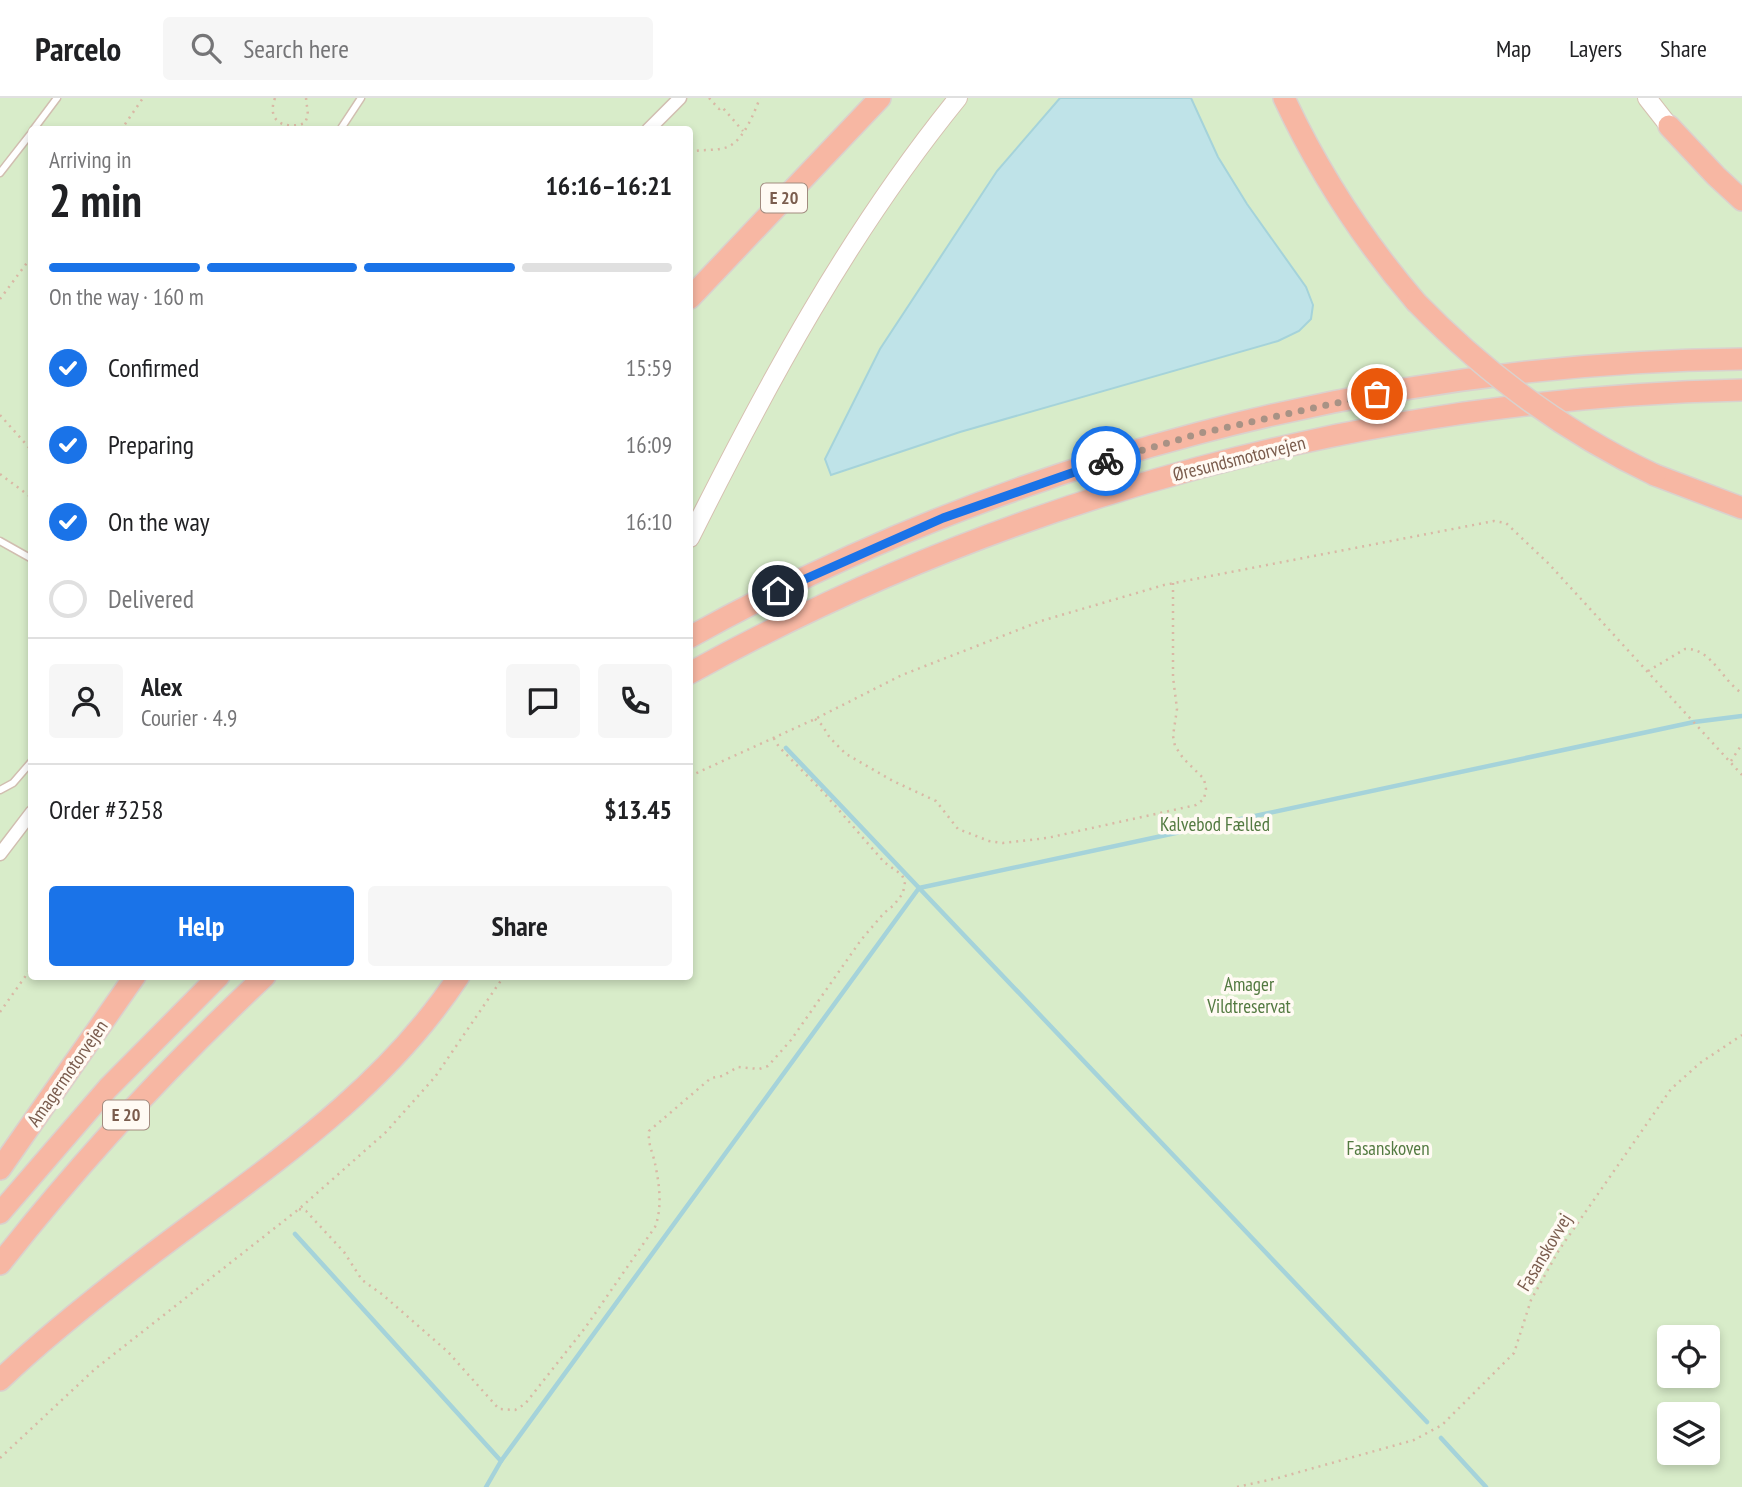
<!DOCTYPE html>
<meta charset="utf-8">
<style>
:root{--surface:#fff;--page:#f6f6f6;--text:#202124;--muted:#757577;--line:#e0e0e0;--accent:#1a73e8}
body{margin:0;font-family:"PT Sans Narrow",sans-serif;background:var(--page);color:var(--text);height:100vh;display:flex;flex-direction:column;font-size:26px;white-space:nowrap}
*{box-sizing:border-box;margin:0}
p{font-size:23px;color:var(--muted)}
.icon{flex:none;width:38px;height:38px;fill:none;stroke:currentColor;stroke-width:2;stroke-linecap:round;stroke-linejoin:round}
.map{position:relative;flex:1;overflow:hidden}
.drawer{position:absolute;left:28px;top:28px;width:665px;height:854px;display:flex;flex-direction:column;background:var(--surface);border-radius:7px;box-shadow:0 4px 10px #0003}
.drawer>*{flex:none}
.tools{position:absolute;left:1657px;top:1227px;display:grid;gap:14px}
.tools a{display:grid;place-items:center;width:63px;height:63px;border-radius:7px;background:var(--surface);box-shadow:0 4px 10px #0003;font-size:35px}
.pin{position:absolute;display:grid;place-items:center;width:60px;height:60px;color:#fff;margin:-30px;border:4px solid #fff;border-radius:50%;box-shadow:0 2px 7px #0007}
.courier{position:absolute;display:grid;place-items:center;width:70px;height:70px;margin:-35px;border:5px solid #1a73e8;border-radius:50%;background:#fff;color:#222;box-shadow:0 2px 9px #0007}
.summary em{font-style:normal;font-weight:700}
.summary div{display:flex;flex-direction:column-reverse}
.summary{display:flex;align-items:center;justify-content:space-between;height:119px;padding:0 21px}
h1{font-size:46px;font-weight:700;line-height:52px}
.bar{display:grid;grid-template-columns:repeat(4,1fr);gap:10px 7px;align-content:center;height:84px;padding:0 21px}
.bar i{height:9px;border-radius:5px;background:var(--line)}
.bar .active{background:var(--accent)}
.bar p{grid-column:span 4}
.line{display:flex;align-items:center;gap:18px;padding:0 21px;border-top:2px solid var(--line)}
.line div{flex:1}
.round{display:grid;place-items:center;flex:none;width:74px;height:74px;border-radius:7px;background:var(--page)}
ol{padding:0 21px;list-style:none}
li{display:flex;align-items:center;gap:21px;height:77px}
li p{margin-inline-start:auto}
li .icon{padding:7px;border-radius:50%;background:var(--accent);color:#fff;stroke-width:4}
li:last-child{color:var(--muted)}
li i{width:38px;height:38px;border:4px solid var(--line);border-radius:50%}
.action{display:flex;gap:14px;margin-top:auto;padding:14px 21px}
.action a{flex:1;height:80px;border-radius:7px;background:var(--accent);color:#fff;font-size:28px;font-weight:700;line-height:80px;text-align:center}
.action a+a{background:var(--page);color:var(--text)}
header{display:flex;align-items:center;gap:42px;box-sizing:border-box;height:98px;padding:0 35px;background:var(--surface);border-bottom:2px solid var(--line)}
header strong{font-size:33px}
nav{display:flex;gap:38px;margin-inline-start:auto;font-size:24px}
.search{width:490px;height:63px;background:var(--page);display:flex;align-items:center;gap:18px;box-sizing:border-box;padding:0 24px;border-radius:7px;color:var(--muted);font-size:26px}
.map>svg:first-child{display:block}
.green{fill:#d8ecc9;fill-rule:evenodd}
.water{fill:#bfe3e8;stroke:#a5d3da;stroke-width:2}
.lines{fill:none;stroke-linecap:round;stroke-linejoin:round}
.stream{stroke:#a5d3da;stroke-width:4.5}
.lane-casing{stroke:#d1beb0;stroke-width:9}
.street-casing{stroke:#d1beb0;stroke-width:15}
.secondary-casing{stroke:#d6c0b0;stroke-width:20}
.highway-casing{stroke:#dad1cd;stroke-width:24}
.path{stroke:#d9b8a5;stroke-width:2.5;stroke-dasharray:2 5;stroke-linecap:butt}
.lane{stroke:#fff;stroke-width:6}
.street{stroke:#fff;stroke-width:12}
.secondary{stroke:#fff;stroke-width:18}
.highway{stroke:#f7b7a3;stroke-width:21}
.highway-bridge-casing{stroke:#dad1cd;stroke-width:24;stroke-linecap:butt}
.highway-bridge{stroke:#f7b7a3;stroke-width:21}
.done{stroke:#a89285;stroke-width:7;stroke-dasharray:0 12.6}
.route{stroke:#1a73e8;stroke-width:9}
.labels{text-anchor:middle;stroke-width:7;stroke-linejoin:round;paint-order:stroke}
.shield{fill:#fffaf3;stroke:#a28b7f;stroke-width:2}
.shield-label{font-size:18px;font-weight:bold;fill:#7a5c4d}
.street-label{font-size:19px;fill:#7a5c4d;stroke:#fffaf3}
.park-label{font-size:19px;fill:#537a41;stroke:#fffaf3}
</style>
<header>
<strong>Parcelo</strong>
<div class="search"><svg class="icon" aria-label="search" viewBox="0 0 24 24"><circle cx="10" cy="10" r="6"/><path d="M15 15l6 6"/></svg>Search here</div>
<nav><a>Map</a><a>Layers</a><a>Share</a></nav>
</header>
<div class="map">
<svg width="1742" height="1389" viewBox="0 0 1742 1389">
<rect width="100%" height="100%" fill="#fdf6ec"/>
<path class="green" d="M 0,0 L 1742,0 L 1742,1389 L 0,1389 ZM 32,32 L 690,32 L 690,878 L 32,878 ZM 1670,1239 L 1708,1239 L 1708,1278 L 1670,1278 ZM 1670,1316 L 1708,1316 L 1708,1354 L 1670,1354 Z"/>
<path class="water" d="M 1060,0 L 1191,0 L 1218,59 L 1247,106 L 1306,189 L 1313,207 L 1311,221 L 1299,233 L 1278,243 L 960,334 L 831,377 L 825,361 L 880,251 L 997,73 Z"/>
<g class="lines">
<g class="stream">
<path d="M 786,650 L 1427,1324"/>
<path d="M 295,1136 L 501,1363"/>
<path d="M 1441,1340 L 1486,1389"/>
<path d="M 486,1389 L 501,1363 L 919,790 L 1694,624 L 1742,618"/>
</g>
<g class="lane-casing">
<g id="lane">
<path d="M 33,32 L 57,0"/>
<path d="M 340,32 L 361,0"/>
<path d="M 0,75 L 32,34"/>
<path d="M 0,443 L 32,461"/>
<path d="M 0,692 L 13,685 L 32,663"/>
</g>
</g>
<g class="street-casing">
<g id="street">
<path d="M 648,32 L 680,0"/>
<path d="M 0,756 L 32,714"/>
</g>
</g>
<g class="secondary-casing">
<g id="secondary">
<path d="M 1647,0 L 1669,28"/>
<path d="M 690,440 C 767,286 849,134 958,0"/>
</g>
</g>
<g class="highway-casing">
<g id="highway">
<path d="M 1284,0 C 1319,75 1362,141 1416,204"/>
<path d="M 1669,28 L 1716,78 L 1742,102"/>
<path d="M 690,200 L 880,0"/>
<path d="M 1655,377 L 1742,410"/>
<path d="M 690,539 C 1008,362 1378,265 1742,261"/>
<path d="M 690,575 C 1012,397 1374,300 1742,292"/>
<path d="M 0,1071 L 135,878"/>
<path d="M 0,1115 L 108,990 L 219,878"/>
<path d="M 0,1166 C 81,1063 169,968 265,878"/>
<path d="M 0,1282 C 46,1238 97,1198 148,1159 C 260,1074 380,998 459,878"/>
</g>
</g>
<g class="path">
<path d="M 275,0 C 266,24 285,32 305,25 L 308,17 L 306,0"/>
<path d="M 709,0 L 719,11 L 722,9 L 743,33"/>
<path d="M 121,32 L 143,0"/>
<path d="M 690,54 C 701,51 713,53 724,50 C 742,47 754,15 760,0"/>
<path d="M 0,201 L 32,158"/>
<path d="M 0,317 L 32,353"/>
<path d="M 0,376 L 32,400"/>
<path d="M 1648,573 L 1685,551 C 1711,549 1723,584 1742,595"/>
<path d="M 815,621 L 822,627 L 830,640 L 846,656 L 893,683 L 936,703 L 958,731 L 989,743 L 1003,745 L 1047,740 L 1196,707 L 1204,701 L 1206,691 L 1204,681 L 1183,660 L 1175,648 L 1173,638 L 1177,611 L 1173,579 L 1173,485"/>
<path d="M 1731,663 L 1742,646"/>
<path d="M 690,678 L 815,621 L 902,577 L 1041,523 L 1164,487 L 1494,423 L 1506,425 L 1549,466 L 1742,677"/>
<path d="M 0,914 L 32,869"/>
<path d="M 299,1111 L 306,1113 L 344,1154 L 362,1182 L 383,1197 L 448,1254 L 499,1311 L 515,1312 L 525,1306 L 585,1230 L 655,1129 C 663,1108 659,1083 654,1061 C 651,1051 648,1044 649,1033 L 711,980 L 722,978 L 738,969 L 759,971 L 768,968 L 791,942 L 861,842 L 884,815 L 894,807 L 903,795 L 905,784 L 902,777 L 884,764 L 824,695 L 779,649 L 773,639"/>
<path d="M 0,1360 L 95,1271 L 299,1111 L 386,1034 L 435,979 L 504,878"/>
<path d="M 1237,1389 L 1278,1380 L 1414,1342 L 1442,1327 L 1514,1255 L 1531,1202 L 1559,1152 L 1671,991 L 1700,965 L 1742,937"/>
</g>
<use href="#lane" class="lane"/>
<use href="#street" class="street"/>
<use href="#secondary" class="secondary"/>
<use href="#highway" class="highway"/>
<g class="highway-bridge-casing">
<path id="highway-bridge" d="M 1416,204 C 1486,276 1564,334 1655,377"/>
</g>
<use href="#highway-bridge" class="highway-bridge"/>
</g>
<g class="lines">
<path class="done" d="M 1106,363 L 1201,335 L 1377,296"/>
<path class="route" d="M 778,493 L 943,420 L 1106,363"/>
</g>
<g class="labels">
<g class="shield">
<rect x="761" y="85.5" width="46" height="29" rx="5"/>
<rect x="103" y="1002.5" width="46" height="29" rx="5"/>
</g>
<g class="shield-label">
<text x="784" y="106">E 20</text>
<text x="126" y="1023">E 20</text>
</g>
<g class="street-label">
<text transform="translate(1239 360) rotate(-14)" y="7">Øresundsmotorvejen</text>
<text transform="translate(67 975) rotate(-55)" y="7">Amagermotorvejen</text>
<text transform="translate(1544 1154) rotate(-59)" y="7">Fasanskovvej</text>
</g>
<g class="park-label">
<text x="1215" y="733">Kalvebod Fælled</text>
<text x="1249" y="893">Amager<tspan x="1249" dy="22">Vildtreservat</tspan></text>
<text x="1388" y="1057">Fasanskoven</text>
</g>
</g>
</svg>
<div class="tools">
<a><svg class="icon" aria-label="locate" viewBox="0 0 24 24"><circle cx="12" cy="12" r="6"/><path d="M12 2v4M12 18v4M2 12h4M18 12h4"/></svg></a>
<a><svg class="icon" aria-label="layers" viewBox="0 0 24 24"><path d="M12 4l9 5-9 5-9-5zM3 14l9 5 9-5"/></svg></a>
</div>
<div class="pin" style="left:1377px;top:296px;background:#ea580c"><svg class="icon" aria-label="bag" viewBox="0 0 24 24"><path d="M5 8h14l-1 12H6zM9 8a3 3 0 0 1 6 0"/></svg></div>
<div class="pin" style="left:778px;top:493px;background:#1f2937"><svg class="icon" aria-label="home" viewBox="0 0 24 24"><path d="M3 11l9-7 9 7M6 9v11h12V9"/></svg></div>
<div class="courier" style="left:1106px;top:363px"><svg class="icon" aria-label="bike" viewBox="0 0 24 24"><circle cx="6" cy="16" r="4"/><circle cx="18" cy="16" r="4"/><path d="M6 16l4-8h5l3 8M10 8l3 8H6M13 5h3"/></svg></div>
<section class="drawer">
<div class="summary"><div><h1>2 min</h1><p>Arriving in</p></div><em>16:16–16:21</em></div>
<div class="bar"><i class="active"></i><i class="active"></i><i class="active"></i><i></i><p>On the way · 160 m</p></div>
<ol>
<li><svg class="icon" aria-label="check" viewBox="0 0 24 24"><path d="M5 12l5 5 9-10"/></svg>Confirmed<p>15:59</p></li>
<li><svg class="icon" aria-label="check" viewBox="0 0 24 24"><path d="M5 12l5 5 9-10"/></svg>Preparing<p>16:09</p></li>
<li><svg class="icon" aria-label="check" viewBox="0 0 24 24"><path d="M5 12l5 5 9-10"/></svg>On the way<p>16:10</p></li>
<li><i></i>Delivered</li>
</ol>
<div class="line" style="height:126px"><a class="round"><svg class="icon" aria-label="person" viewBox="0 0 24 24"><circle cx="12" cy="8" r="4"/><path d="M4 21q1-7 8-7t8 7"/></svg></a><div><b>Alex</b><p>Courier · 4.9</p></div><a class="round"><svg class="icon" aria-label="chat" viewBox="0 0 24 24"><path d="M4 5h16v11H9l-5 4z"/></svg></a><a class="round"><svg class="icon" aria-label="phone" viewBox="0 0 24 24"><path d="M5 4h4l2 5-3 2q2 4 5 5l2-3 5 2v4C11 20 4 13 5 4z"/></svg></a></div>
<div class="line" style="height:91px"><div>Order #3258</div><b>$13.45</b></div>
<div class="action"><a>Help</a><a>Share</a></div>
</section>
</div>
